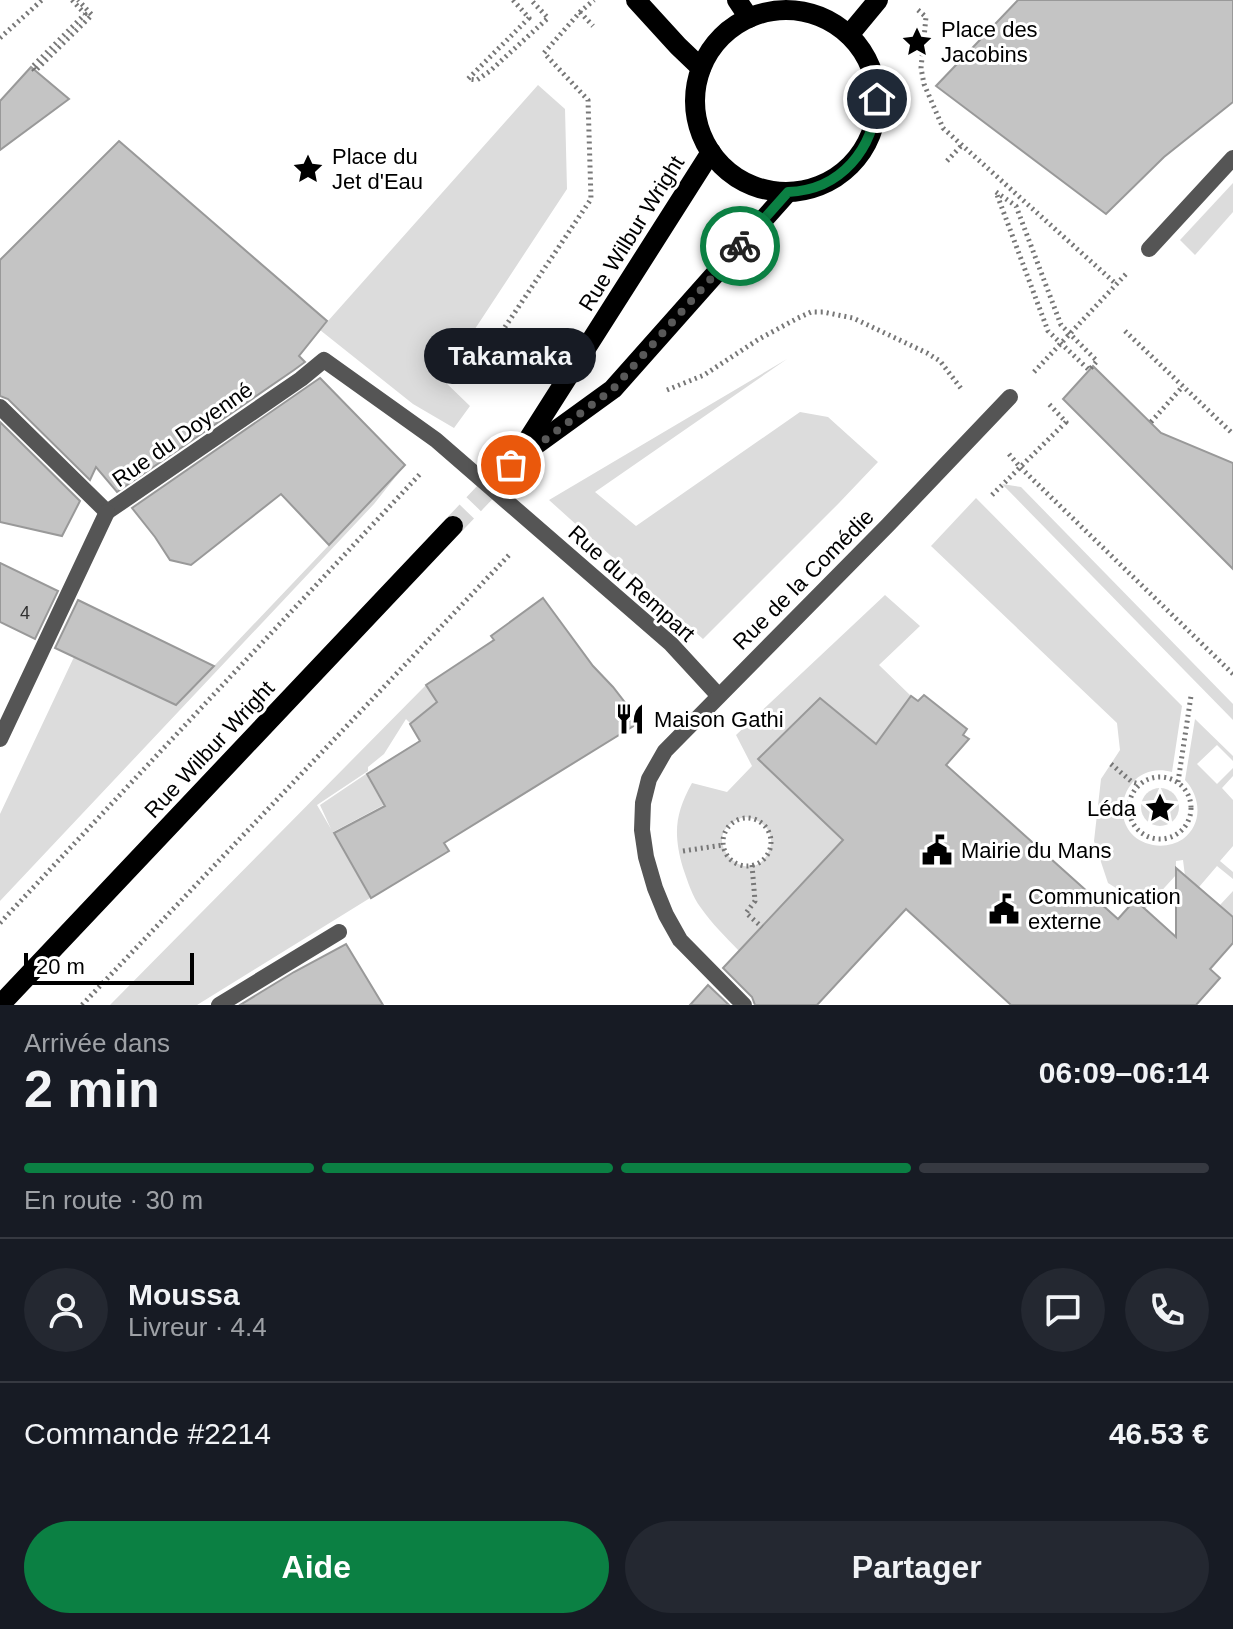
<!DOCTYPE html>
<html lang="fr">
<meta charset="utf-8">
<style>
:root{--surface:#171b24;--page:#242831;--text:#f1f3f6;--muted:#9ea1a6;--line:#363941;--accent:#0b8043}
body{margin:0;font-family:Helvetica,sans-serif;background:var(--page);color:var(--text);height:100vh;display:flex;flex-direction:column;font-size:30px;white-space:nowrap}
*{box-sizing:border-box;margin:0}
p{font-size:26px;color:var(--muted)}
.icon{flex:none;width:44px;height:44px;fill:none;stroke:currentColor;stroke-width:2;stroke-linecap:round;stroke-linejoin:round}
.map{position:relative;height:1005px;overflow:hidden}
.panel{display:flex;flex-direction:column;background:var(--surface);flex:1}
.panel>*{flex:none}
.scale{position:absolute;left:24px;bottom:20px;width:170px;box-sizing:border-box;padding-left:8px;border:4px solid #000;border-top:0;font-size:22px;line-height:28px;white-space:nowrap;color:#000;-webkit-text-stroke:6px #fff;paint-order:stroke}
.pin{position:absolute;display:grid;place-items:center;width:68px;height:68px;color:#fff;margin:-34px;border:4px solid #fff;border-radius:50%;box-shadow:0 2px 8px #0007}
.courier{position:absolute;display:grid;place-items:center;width:80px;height:80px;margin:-40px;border:6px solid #0b8043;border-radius:50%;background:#fff;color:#222;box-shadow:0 2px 10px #0007}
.bubble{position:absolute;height:56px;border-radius:28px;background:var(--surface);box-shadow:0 4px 20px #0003;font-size:26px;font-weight:800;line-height:56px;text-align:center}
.headline em{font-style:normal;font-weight:800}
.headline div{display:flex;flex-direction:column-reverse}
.headline{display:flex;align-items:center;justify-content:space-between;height:136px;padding:0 24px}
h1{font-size:52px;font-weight:800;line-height:60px}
.bar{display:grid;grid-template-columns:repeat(4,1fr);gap:12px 8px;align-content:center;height:96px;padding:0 24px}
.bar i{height:10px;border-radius:6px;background:var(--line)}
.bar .current{background:var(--accent)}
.bar p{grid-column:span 4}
.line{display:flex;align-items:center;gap:20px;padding:0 24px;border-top:2px solid var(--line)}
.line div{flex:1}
.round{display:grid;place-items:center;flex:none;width:84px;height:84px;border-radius:42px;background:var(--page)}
.cta{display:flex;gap:16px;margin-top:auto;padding:16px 24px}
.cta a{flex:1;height:92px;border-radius:48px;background:var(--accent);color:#fff;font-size:32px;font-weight:800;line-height:92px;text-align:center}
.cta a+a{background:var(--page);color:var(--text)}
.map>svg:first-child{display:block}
.green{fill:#dcdcdc;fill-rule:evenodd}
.building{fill:#c4c4c4;stroke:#999;stroke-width:2}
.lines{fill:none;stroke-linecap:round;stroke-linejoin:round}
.primary-tunnel{stroke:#d9d9d9;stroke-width:20;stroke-dasharray:20 10;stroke-linecap:butt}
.path{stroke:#777;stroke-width:5;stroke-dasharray:2 4;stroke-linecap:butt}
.street{stroke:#555;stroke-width:16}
.primary{stroke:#000;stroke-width:20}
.done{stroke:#595959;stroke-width:8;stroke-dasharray:0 14.4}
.route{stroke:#0b8043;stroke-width:10}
.labels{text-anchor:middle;stroke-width:6;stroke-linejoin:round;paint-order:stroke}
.number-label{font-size:18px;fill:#313131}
.poi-label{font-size:22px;fill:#000;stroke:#fff;text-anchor:start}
.street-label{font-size:22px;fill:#000;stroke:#fff}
</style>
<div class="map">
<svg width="1233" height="1005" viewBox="0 0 1233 1005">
<rect width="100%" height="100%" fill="#fff"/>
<g class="green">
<path d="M 538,85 L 565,109 L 567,189 L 442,379 L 470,406 L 454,428 L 413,404 L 320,330 Z"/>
<path d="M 1233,183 L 1233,212 L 1195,255 L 1180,240 Z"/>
<path d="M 787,359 L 595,492 L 636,526 L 800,412 L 828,417 L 878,462 L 839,503 L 703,639 L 549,500 Z"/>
<path d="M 405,465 L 374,504 L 0,901 L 0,814 L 74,657 L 177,705 Z"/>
<path d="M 1002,484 L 1021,487 L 1233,704 L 1233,720 Z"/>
<path d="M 976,498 L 1182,706 L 1172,772 C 1120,758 1102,835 1153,845 C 1163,847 1174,845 1183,839 C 1203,824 1201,797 1185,780 L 1195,719 L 1233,756 L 1233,761 L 1217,745 L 1197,764 L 1217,784 L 1233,768 L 1233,776 L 1222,788 L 1233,800 L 1233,846 L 1220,861 L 1233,872 L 1233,879 L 1217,866 L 1199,887 L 1220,905 L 1233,891 L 1233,917 L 1185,876 L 1183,860 L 1176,861 L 1176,875 L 1145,909 L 1135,900 L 1108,883 L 1094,841 L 1101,779 L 1120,750 L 1117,723 L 931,546 Z"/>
<path d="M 885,595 L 920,626 L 879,665 L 911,696 L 889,727 L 881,749 L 820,698 L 758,759 L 843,840 L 739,951 C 726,937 712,924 701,908 C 692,896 688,882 683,868 C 673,833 675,814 692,783 L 727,792 L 752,766 L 736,735 ZM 744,817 C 761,818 777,832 769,851 C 750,895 690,834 744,817 Z"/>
<path d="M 426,685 L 437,702 L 410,723 L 406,719 L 384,754 L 368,767 L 368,771 L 317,805 L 331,829 L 320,805 L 366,774 L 378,795 L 390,789 L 395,799 L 333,832 L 370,898 L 197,1005 L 110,1005 Z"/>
<circle cx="1160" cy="807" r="19"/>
</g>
<g class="building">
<path d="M 1018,0 L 1233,0 L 1233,102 L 1164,157 L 1106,214 L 936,86 Z"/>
<path d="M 31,67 L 69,99 L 0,150 L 0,101 Z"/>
<path d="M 119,141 L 327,321 L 299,356 L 305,362 L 294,370 L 117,492 L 96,467 L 90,480 L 8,399 L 0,396 L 0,260 Z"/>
<path d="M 1093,366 L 1161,433 L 1233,463 L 1233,569 L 1063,399 Z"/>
<path d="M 320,378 L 405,465 L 329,545 L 281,494 L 191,565 L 170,560 L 155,537 L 132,508 Z"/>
<path d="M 0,422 L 80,501 L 62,536 L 0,522 Z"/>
<path d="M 0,563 L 58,591 L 35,639 L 0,622 Z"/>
<path d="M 543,598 L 593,666 L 613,687 L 640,722 L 444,843 L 449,851 L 371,898 L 334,833 L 385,806 L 367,774 L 420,741 L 410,724 L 437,702 L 426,685 L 494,640 L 491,636 Z"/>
<path d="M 78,600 L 214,666 L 176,705 L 55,648 Z"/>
<path d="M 924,695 L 967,729 L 963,735 L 969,739 L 946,765 L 1118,919 L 1135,900 L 1176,937 L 1176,868 L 1233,917 L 1233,943 L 1210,969 L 1220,978 L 1196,1005 L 1011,1005 L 906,909 L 817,1005 L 755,1005 L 752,997 L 723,968 L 843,840 L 758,759 L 820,698 L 876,744 L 911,696 L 918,701 Z"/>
<path d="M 346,944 L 383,1005 L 240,1005 L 294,972 Z"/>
<path d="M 708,985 L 729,1005 L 690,1005 Z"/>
</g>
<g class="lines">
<path class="primary-tunnel" d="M 453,526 L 511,465"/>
<g class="path">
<path d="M 72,0 L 85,14 L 32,67 L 35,71 L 92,15 L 78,0"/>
<path d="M 513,0 L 529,18 L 468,79 L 477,80 L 490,71 L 548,18 L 531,0"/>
<path d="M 918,10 L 926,17 L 921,68 L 924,84 L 943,128 L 1116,284"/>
<path d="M 580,12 L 593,26"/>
<path d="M 0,38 L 42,0"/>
<path d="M 947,161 L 962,145"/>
<path d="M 996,192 L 1016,206 L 1061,325 L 1097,361 L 1089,370 L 1048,331 Z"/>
<path d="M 1125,331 L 1233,434"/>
<path d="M 1034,372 L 1126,274"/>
<path d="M 468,382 L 591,199 L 588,100 L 544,53 L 580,12 L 594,0"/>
<path d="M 667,390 L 704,375 L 759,339 L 798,318 L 811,312 L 823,312 L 853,318 L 927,353 L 940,361 L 963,391"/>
<path d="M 1151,422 L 1183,386"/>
<path d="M 1009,454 L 1020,467 L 1233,674"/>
<path d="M 992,495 L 1066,422 L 1047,402"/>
<path d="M 1111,764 L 1132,782 L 1140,784"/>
<circle cx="1160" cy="808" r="31"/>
<path d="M 1178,782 L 1191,696"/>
<circle cx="747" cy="842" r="24"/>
<path d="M 683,851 L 723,845"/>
<path d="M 752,865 L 755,901 L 746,913 L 762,927"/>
<path d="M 0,923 L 420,474"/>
<path d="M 82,1005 L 511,553"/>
</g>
<g class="street">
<path d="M 1149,249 L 1233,158"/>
<path d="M 0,407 L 107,512 L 301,379 L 324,360 L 436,440 L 671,644 L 718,695"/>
<path d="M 0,739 L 107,512"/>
<path d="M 219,1005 L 339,932"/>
<path d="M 744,1005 L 680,940 L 666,915 L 655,888 L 646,857 L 642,830 L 643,803 L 649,779 L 665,751 L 888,525 L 1010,397"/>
</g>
<g class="primary">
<path d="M 636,0 L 678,46 L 701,68"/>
<path d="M 737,0 L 749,18"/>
<circle cx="786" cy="101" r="91"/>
<path d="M 849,35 L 878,0"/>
<path d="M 522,449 L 711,152"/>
<path d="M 515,460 L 613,389 L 788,192"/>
<path d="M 0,1005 L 453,526"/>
</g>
</g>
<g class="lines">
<path class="done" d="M 511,465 L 613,389 L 740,246"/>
<path class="route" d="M 740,246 L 788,192 C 841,190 874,149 877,99"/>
</g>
<defs>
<g id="sight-bare" transform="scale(2.4)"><path d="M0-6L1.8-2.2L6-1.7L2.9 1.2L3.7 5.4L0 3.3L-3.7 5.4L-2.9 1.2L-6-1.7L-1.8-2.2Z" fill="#000" stroke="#fff" stroke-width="2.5" paint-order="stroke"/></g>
<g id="restaurant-bare" transform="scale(2.4)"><path d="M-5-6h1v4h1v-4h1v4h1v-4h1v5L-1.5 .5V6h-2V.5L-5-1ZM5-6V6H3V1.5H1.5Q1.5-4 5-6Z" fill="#000" stroke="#fff" stroke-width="2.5" paint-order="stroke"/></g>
<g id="civic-bare" transform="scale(2.4)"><path d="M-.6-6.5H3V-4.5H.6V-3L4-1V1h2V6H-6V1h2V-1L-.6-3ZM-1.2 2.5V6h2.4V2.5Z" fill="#000" stroke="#fff" stroke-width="2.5" paint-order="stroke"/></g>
</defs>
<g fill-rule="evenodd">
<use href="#sight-bare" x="917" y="42"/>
<use href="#sight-bare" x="308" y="169"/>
<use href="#restaurant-bare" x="630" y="719"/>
<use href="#sight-bare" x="1160" y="808"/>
<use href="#civic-bare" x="937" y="850"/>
<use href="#civic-bare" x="1004" y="909"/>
</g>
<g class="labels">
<g class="number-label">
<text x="25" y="619">4</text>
</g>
<g class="poi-label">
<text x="941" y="37">Place des<tspan x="941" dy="25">Jacobins</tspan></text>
<text x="332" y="164">Place du<tspan x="332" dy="25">Jet d'Eau</tspan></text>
<text x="654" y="727">Maison Gathi</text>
<text x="1136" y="816" text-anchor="end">Léda</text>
<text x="961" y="858">Mairie du Mans</text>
<text x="1028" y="904">Communication<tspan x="1028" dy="25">externe</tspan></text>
</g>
<g class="street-label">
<text transform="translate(631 233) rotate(-58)" y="8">Rue Wilbur Wright</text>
<text transform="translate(182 434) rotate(-35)" y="8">Rue du Doyenné</text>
<text transform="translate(803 579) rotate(-45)" y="8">Rue de la Comédie</text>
<text transform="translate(632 583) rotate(42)" y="8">Rue du Rempart</text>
<text transform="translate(209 749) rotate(-47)" y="8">Rue Wilbur Wright</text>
</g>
</g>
</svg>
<div class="scale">20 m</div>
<div class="pin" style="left:511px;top:465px;background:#ea580c"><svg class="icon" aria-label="bag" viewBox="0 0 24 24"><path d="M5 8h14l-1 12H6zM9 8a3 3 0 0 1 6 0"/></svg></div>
<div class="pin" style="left:877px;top:99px;background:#1f2937"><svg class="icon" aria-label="home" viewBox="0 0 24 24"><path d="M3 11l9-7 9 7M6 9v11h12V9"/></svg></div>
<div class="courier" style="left:740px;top:246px"><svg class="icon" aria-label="bike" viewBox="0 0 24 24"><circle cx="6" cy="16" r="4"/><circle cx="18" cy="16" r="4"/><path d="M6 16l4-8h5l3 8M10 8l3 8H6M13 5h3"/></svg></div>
<div class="bubble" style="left:424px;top:328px;width:172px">Takamaka</div>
</div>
<section class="panel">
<div class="headline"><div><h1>2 min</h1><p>Arrivée dans</p></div><em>06:09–06:14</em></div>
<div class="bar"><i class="current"></i><i class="current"></i><i class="current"></i><i></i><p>En route · 30 m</p></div>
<div class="line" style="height:144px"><a class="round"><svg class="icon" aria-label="person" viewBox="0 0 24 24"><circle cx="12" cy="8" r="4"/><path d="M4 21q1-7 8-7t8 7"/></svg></a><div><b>Moussa</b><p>Livreur · 4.4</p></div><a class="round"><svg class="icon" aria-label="chat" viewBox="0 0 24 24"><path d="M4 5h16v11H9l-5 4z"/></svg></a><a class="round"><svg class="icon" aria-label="phone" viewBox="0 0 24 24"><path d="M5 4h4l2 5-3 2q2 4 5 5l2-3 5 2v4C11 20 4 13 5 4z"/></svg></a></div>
<div class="line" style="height:104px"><div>Commande #2214</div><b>46.53 €</b></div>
<div class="cta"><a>Aide</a><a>Partager</a></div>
</section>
